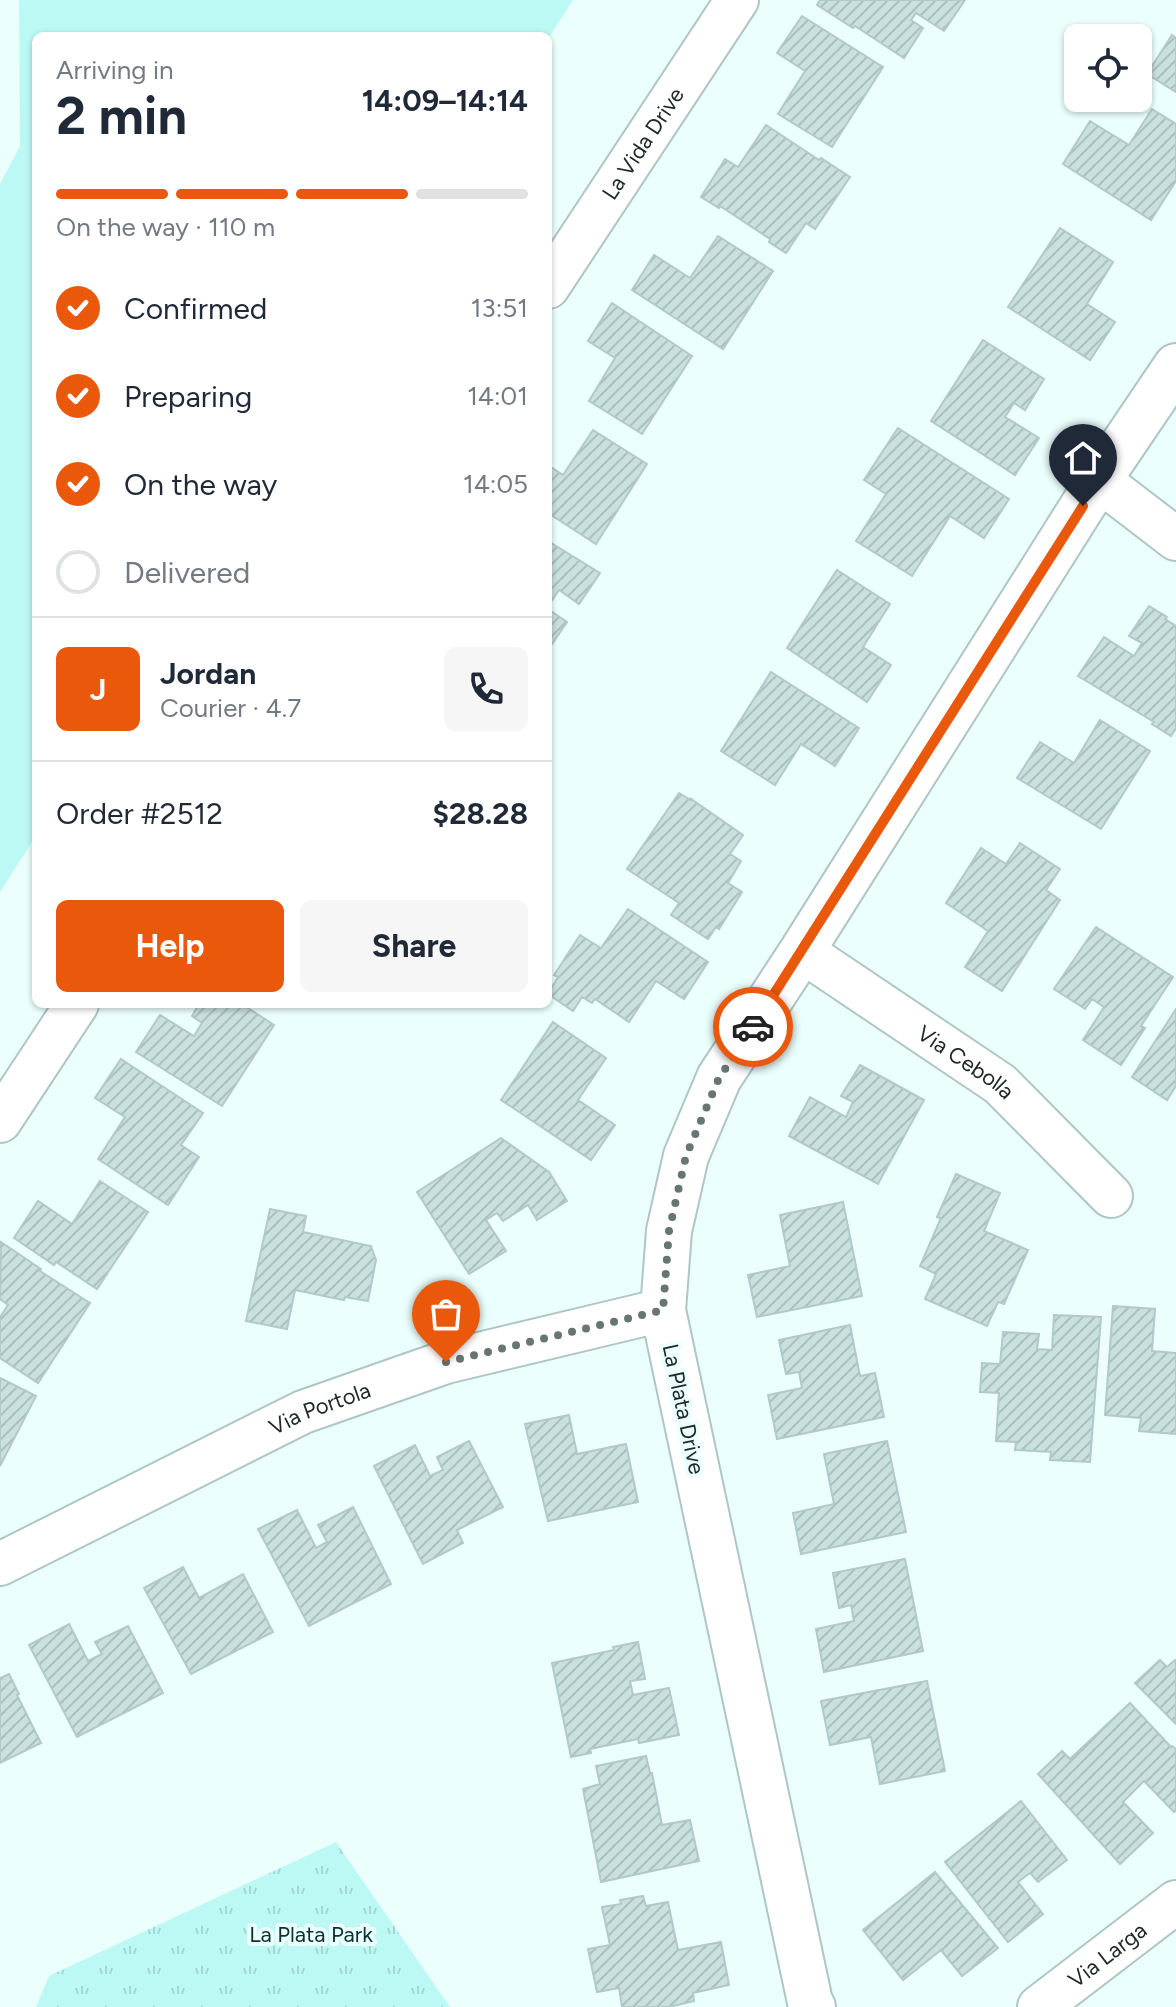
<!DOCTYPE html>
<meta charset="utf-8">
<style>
:root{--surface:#fff;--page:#f6f6f7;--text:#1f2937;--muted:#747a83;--line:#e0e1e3;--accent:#ea580c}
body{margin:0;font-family:Figtree,sans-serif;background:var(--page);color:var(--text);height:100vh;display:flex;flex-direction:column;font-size:30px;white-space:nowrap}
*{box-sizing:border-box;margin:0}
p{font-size:26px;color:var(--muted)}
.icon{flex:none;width:44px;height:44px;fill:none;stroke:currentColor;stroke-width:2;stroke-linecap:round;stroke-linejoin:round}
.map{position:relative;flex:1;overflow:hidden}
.side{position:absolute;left:32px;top:32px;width:520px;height:976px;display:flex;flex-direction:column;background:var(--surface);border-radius:12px;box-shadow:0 2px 6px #0004}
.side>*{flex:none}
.buttons{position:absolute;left:1064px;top:24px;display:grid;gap:16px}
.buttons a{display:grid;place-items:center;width:88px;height:88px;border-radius:12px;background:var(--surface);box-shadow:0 2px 6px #0004;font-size:40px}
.pin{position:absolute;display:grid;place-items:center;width:68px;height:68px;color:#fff;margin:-82px -34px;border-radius:50% 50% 50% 0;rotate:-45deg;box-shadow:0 0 8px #0007}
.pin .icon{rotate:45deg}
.courier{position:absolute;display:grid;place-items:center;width:80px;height:80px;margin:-40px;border:6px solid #ea580c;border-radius:50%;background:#fff;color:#222;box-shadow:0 2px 10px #0007}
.head em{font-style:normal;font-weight:700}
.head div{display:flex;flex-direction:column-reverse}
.head{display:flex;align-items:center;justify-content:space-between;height:136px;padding:0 24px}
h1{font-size:52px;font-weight:700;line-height:60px}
.bar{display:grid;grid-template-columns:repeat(4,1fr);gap:12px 8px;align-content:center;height:96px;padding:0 24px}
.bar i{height:10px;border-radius:6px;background:var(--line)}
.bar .current{background:var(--accent)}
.bar p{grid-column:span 4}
.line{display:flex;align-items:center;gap:20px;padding:0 24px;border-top:2px solid var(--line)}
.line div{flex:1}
.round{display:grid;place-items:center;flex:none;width:84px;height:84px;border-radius:12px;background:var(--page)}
ol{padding:0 24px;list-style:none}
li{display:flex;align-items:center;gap:24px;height:88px}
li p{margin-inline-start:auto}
li .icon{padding:8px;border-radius:50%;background:var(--accent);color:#fff;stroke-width:4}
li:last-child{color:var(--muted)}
li i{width:44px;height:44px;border:4px solid var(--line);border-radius:50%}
.cta{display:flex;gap:16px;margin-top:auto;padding:16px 24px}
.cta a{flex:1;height:92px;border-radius:12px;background:var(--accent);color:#fff;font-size:32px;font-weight:700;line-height:92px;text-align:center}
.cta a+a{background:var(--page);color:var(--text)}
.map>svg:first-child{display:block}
.grass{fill:#bcf9f5}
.park{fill:url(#park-tufts)}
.building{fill:url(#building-hatch);stroke:#b1c9c7;stroke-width:2}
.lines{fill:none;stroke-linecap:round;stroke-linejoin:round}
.minor-casing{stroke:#aec6c4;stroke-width:46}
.tertiary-casing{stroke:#aec6c4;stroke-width:48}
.minor{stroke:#fff;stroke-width:42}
.tertiary{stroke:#fff;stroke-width:44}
.done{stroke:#677573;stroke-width:8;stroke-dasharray:0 14.4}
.route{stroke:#ea580c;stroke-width:10}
.labels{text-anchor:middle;stroke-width:8;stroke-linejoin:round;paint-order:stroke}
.street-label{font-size:22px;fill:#202a29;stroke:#ebfffd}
.park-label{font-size:22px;fill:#093231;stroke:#ebfffd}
</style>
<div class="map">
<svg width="1176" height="2007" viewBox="0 0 1176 2007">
<defs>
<pattern id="park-tufts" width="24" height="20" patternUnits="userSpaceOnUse" patternTransform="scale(2)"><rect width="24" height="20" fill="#bcf9f5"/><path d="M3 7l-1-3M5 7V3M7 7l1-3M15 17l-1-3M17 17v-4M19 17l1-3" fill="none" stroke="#a1d6d2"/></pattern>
<pattern id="building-hatch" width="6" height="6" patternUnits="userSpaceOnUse" patternTransform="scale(2)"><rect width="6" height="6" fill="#c8e0de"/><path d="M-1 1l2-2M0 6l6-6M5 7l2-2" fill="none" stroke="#acc0be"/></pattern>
</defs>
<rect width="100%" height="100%" fill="#ebfffd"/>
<path class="grass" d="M 19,0 L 573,0 L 548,39 L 548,36 L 36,36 L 36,836 L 0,892 L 0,184 L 20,146 Z"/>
<path class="park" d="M 336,1842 L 450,2007 L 36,2007 L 49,1976 Z"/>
<g class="building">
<path d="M 820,0 L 965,0 L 944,31 L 916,13 L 911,20 L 923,28 L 904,58 L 855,26 L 853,28 L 817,5 Z"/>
<path d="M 802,16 L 883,67 L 832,147 L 778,114 L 805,71 L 777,53 Z"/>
<path d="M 1172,35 L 1176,38 L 1176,92 L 1147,74 Z"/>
<path d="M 1152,109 L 1176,124 L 1176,181 L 1151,220 L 1063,164 L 1090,121 L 1129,145 Z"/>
<path d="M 766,125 L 819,160 L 821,158 L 850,177 L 815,229 L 806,223 L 786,253 L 769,242 L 770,239 L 720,206 L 719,208 L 701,197 L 725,159 L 738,167 Z"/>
<path d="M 1060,228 L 1113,262 L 1087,304 L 1115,322 L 1090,360 L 1008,307 Z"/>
<path d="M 718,236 L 773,271 L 723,349 L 632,290 L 654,255 L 690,278 Z"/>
<path d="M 612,303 L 692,356 L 642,434 L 589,401 L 615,358 L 588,341 Z"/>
<path d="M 983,340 L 1044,379 L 1025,410 L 1014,403 L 1005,417 L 1039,438 L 1015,475 L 931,421 Z"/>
<path d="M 898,428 L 1009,499 L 984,538 L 950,516 L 912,576 L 856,541 L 886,494 L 864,480 Z"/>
<path d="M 593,430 L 647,464 L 596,544 L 548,513 L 548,465 L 563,475 Z"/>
<path d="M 548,541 L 600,573 L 579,604 L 559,590 L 548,606 Z"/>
<path d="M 837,570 L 890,604 L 863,647 L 891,665 L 867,702 L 787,648 Z"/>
<path d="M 1149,606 L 1167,617 L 1165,619 L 1176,626 L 1176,728 L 1171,736 L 1152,724 L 1154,722 L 1078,676 L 1104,637 L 1134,656 L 1142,643 L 1129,636 Z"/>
<path d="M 548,609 L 567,622 L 548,650 Z"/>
<path d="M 771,672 L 859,728 L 835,766 L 801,744 L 775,785 L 721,751 Z"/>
<path d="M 1100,720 L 1150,751 L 1101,829 L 1017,778 L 1040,742 L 1074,763 Z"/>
<path d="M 679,793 L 691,800 L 691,799 L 743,835 L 730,854 L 741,861 L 728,883 L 742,892 L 719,929 L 716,927 L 708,939 L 671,915 L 679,903 L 627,869 Z"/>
<path d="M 1020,843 L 1060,869 L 1046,890 L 1060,900 L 1002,991 L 965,967 L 988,931 L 946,903 L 981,848 L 1006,864 Z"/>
<path d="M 628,909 L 708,962 L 684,999 L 656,981 L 629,1022 L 595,999 L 592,1003 L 582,997 L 573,1011 L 548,994 L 558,977 L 554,975 L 580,935 L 601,948 Z"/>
<path d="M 1096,927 L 1173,977 L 1141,1026 L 1145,1028 L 1121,1065 L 1083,1040 L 1104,1007 L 1092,999 L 1085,1009 L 1054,989 Z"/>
<path d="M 199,1004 L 242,1004 L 274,1025 L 222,1106 L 136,1052 L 160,1015 L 194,1036 L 202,1023 L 192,1016 Z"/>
<path d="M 1176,1009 L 1176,1086 L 1167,1100 L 1132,1077 Z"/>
<path d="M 553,1022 L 606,1058 L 578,1100 L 615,1125 L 591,1160 L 501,1100 Z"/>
<path d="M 121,1059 L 203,1113 L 181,1145 L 199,1157 L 168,1205 L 98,1159 L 125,1117 L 95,1098 Z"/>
<path d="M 860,1065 L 924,1100 L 878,1184 L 789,1136 L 810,1097 L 846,1117 L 853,1102 L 841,1096 Z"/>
<path d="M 501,1138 L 549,1172 L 567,1201 L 537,1220 L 528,1205 L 503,1221 L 497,1213 L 486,1220 L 506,1251 L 469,1274 L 417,1192 Z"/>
<path d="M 956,1174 L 1000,1193 L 984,1231 L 1028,1250 L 1004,1304 L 998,1302 L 987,1326 L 925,1299 L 936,1274 L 920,1266 L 941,1218 L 937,1217 Z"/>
<path d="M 100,1181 L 148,1212 L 97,1289 L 56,1262 L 54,1265 L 14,1238 L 38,1201 L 72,1224 Z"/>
<path d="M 843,1202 L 862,1296 L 757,1317 L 748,1275 L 790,1266 L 780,1215 Z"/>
<path d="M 270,1209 L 306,1216 L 303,1232 L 371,1246 L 376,1260 L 368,1301 L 345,1297 L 344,1300 L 295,1290 L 287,1329 L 246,1321 Z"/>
<path d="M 1,1242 L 41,1269 L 40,1271 L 90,1303 L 38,1383 L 0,1358 L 0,1317 L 8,1305 L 0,1299 Z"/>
<path d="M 1113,1306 L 1155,1309 L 1152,1351 L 1176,1353 L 1176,1434 L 1139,1431 L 1141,1418 L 1105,1415 Z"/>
<path d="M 1054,1315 L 1101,1317 L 1090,1462 L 1050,1460 L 1051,1452 L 1015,1450 L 1016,1442 L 996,1441 L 999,1393 L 980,1392 L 982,1363 L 1000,1364 L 1003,1332 L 1039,1334 L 1037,1349 L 1052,1350 Z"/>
<path d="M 850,1325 L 860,1376 L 875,1373 L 884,1417 L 777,1439 L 768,1395 L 802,1388 L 799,1372 L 786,1374 L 779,1340 Z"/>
<path d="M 0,1378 L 36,1396 L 0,1466 Z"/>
<path d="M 569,1415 L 577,1454 L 626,1444 L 638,1502 L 548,1521 L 525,1424 Z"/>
<path d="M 469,1441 L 503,1507 L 457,1530 L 463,1543 L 423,1564 L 374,1466 L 415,1445 L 430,1476 L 443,1470 L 437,1457 Z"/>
<path d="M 887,1441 L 906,1532 L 801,1554 L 793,1513 L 834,1504 L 824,1454 Z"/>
<path d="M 353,1507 L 391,1584 L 309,1626 L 258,1529 L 297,1510 L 316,1548 L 327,1542 L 318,1525 Z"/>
<path d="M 905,1559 L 923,1651 L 824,1672 L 816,1629 L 854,1621 L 851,1605 L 839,1608 L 833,1573 Z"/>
<path d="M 183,1567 L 199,1598 L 243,1574 L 273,1632 L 191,1674 L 144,1588 Z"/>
<path d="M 69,1624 L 88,1661 L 102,1654 L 95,1642 L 128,1626 L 163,1693 L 77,1737 L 29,1645 Z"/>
<path d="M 638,1642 L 645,1679 L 630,1681 L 633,1695 L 669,1688 L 679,1735 L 639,1743 L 638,1739 L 590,1749 L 591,1753 L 571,1757 L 552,1663 L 614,1650 L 613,1647 Z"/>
<path d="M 1160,1660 L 1167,1667 L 1175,1660 L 1176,1661 L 1176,1724 L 1135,1683 Z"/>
<path d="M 9,1674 L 19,1694 L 17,1695 L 41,1743 L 0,1763 L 0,1678 Z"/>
<path d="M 927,1681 L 945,1771 L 880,1784 L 871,1737 L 830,1745 L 821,1701 Z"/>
<path d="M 1130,1703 L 1171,1747 L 1172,1746 L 1176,1749 L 1176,1810 L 1174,1812 L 1144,1781 L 1123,1802 L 1153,1833 L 1120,1864 L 1038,1774 L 1062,1751 L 1070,1759 Z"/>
<path d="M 646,1756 L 650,1773 L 652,1773 L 662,1825 L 690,1820 L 699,1861 L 601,1882 L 583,1789 L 600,1784 L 596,1766 Z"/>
<path d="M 1021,1801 L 1067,1860 L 1038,1882 L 1030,1873 L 1018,1882 L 1043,1914 L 1008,1942 L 945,1862 Z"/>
<path d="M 935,1872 L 998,1948 L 962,1976 L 941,1950 L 903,1980 L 863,1930 Z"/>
<path d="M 643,1896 L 646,1906 L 668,1902 L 678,1950 L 721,1942 L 729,1985 L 693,1993 L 694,2001 L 669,2007 L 622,2007 L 619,1988 L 597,1992 L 588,1949 L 610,1945 L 602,1907 L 621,1904 L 620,1900 Z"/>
</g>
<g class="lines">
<g class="minor-casing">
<g id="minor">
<path id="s1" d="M 548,287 L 737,0"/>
<path d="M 1099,480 L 1176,539"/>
<path id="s2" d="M 802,951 L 1000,1084 L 1111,1196"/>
<path d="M 0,1121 L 77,1004"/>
<path id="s3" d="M 0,1564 L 303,1412 L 446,1362 L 663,1310"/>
<path id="s4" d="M 1039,2007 L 1176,1902"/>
</g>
</g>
<g class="tertiary-casing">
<path id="tertiary" d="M 813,2007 L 810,2002 L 663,1310 L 669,1231 L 686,1156 L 719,1078 L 802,951 L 1099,480 L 1176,366"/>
</g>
<use href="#minor" class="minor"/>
<use href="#tertiary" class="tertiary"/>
</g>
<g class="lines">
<path class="done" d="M 446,1362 L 663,1310 L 669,1231 L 686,1156 L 719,1078 L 753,1027"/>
<path class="route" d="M 753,1027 L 1083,506"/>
</g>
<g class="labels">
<g class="street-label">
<text dy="8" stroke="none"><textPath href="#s1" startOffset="172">La Vida Drive</textPath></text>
<text dy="8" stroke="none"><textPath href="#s2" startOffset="198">Via Cebolla</textPath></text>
<text dy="8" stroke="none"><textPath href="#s3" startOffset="356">Via Portola</textPath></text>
<text transform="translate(684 1409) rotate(78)" y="8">La Plata Drive</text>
<text dy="8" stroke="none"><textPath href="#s4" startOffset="86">Via Larga</textPath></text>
</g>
<g class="park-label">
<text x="311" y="1942">La Plata Park</text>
</g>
</g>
</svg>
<div class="buttons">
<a><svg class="icon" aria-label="locate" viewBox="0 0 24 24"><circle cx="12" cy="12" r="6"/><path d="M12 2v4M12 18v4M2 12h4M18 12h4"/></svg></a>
</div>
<div class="pin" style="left:446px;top:1362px;background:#ea580c"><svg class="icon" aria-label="bag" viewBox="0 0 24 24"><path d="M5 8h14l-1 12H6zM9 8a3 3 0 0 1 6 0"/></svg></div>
<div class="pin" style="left:1083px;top:506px;background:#1f2937"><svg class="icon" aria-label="home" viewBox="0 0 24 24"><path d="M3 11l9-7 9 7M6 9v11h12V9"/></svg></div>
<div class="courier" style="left:753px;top:1027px"><svg class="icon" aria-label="car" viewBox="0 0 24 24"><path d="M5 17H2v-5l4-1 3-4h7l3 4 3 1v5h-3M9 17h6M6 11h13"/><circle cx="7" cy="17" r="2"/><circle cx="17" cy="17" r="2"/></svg></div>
<section class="side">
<div class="head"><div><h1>2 min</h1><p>Arriving in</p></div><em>14:09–14:14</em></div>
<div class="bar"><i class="current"></i><i class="current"></i><i class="current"></i><i></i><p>On the way · 110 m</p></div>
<ol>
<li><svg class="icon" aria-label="check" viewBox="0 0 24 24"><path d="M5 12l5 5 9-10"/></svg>Confirmed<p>13:51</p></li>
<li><svg class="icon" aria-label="check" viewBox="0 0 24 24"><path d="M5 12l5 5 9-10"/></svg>Preparing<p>14:01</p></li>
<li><svg class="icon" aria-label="check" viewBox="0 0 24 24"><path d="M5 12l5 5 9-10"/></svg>On the way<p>14:05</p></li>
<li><i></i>Delivered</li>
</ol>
<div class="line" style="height:144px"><b class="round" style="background:var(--accent);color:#fff">J</b><div><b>Jordan</b><p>Courier · 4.7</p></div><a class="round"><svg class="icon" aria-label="phone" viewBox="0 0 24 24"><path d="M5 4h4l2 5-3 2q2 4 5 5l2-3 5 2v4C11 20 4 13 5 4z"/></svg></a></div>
<div class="line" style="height:104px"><div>Order #2512</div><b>$28.28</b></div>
<div class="cta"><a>Help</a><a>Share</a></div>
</section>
</div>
